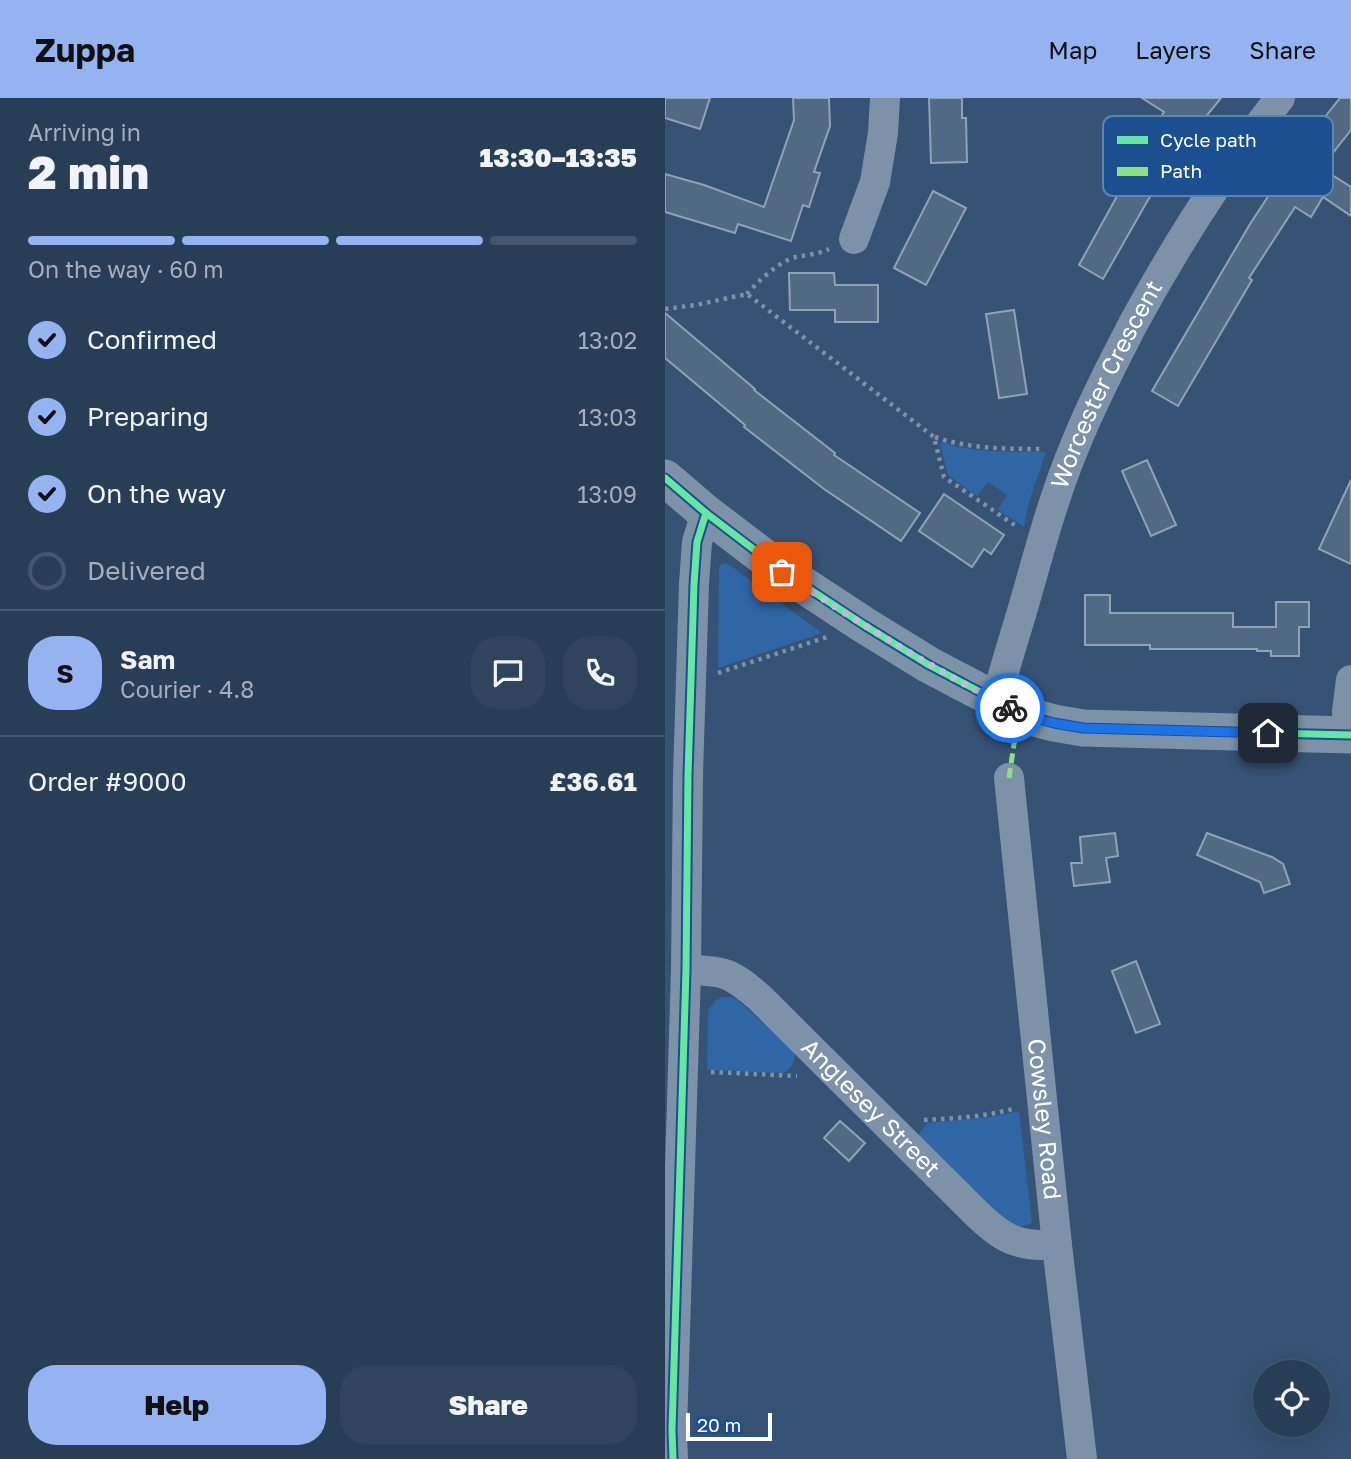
<!DOCTYPE html>
<meta charset="utf-8">
<style>
:root{--surface:#283e57;--page:#30455d;--text:#f1f3f6;--muted:#a5aeba;--line:#44576d;--accent:#95b2f1}
body{margin:0;font-family:"Golos Text",sans-serif;background:var(--page);color:var(--text);height:100vh;display:flex;flex-direction:column;font-size:26px;white-space:nowrap}
*{box-sizing:border-box;margin:0}
p{font-size:23px;color:var(--muted)}
.icon{flex:none;width:38px;height:38px;fill:none;stroke:currentColor;stroke-width:2;stroke-linecap:round;stroke-linejoin:round}
.map{position:relative;flex:1;overflow:hidden}
.details{display:flex;flex-direction:column;background:var(--surface);width:665px}
.details>*{flex:none}
.tools{position:absolute;left:588px;top:1262px;display:grid;gap:14px}
.tools a{display:grid;place-items:center;width:77px;height:77px;border-radius:50%;background:var(--surface);box-shadow:0 7px 28px #0002,0 0 0 2px var(--line);font-size:35px}
.scale{position:absolute;left:21px;bottom:18px;width:86px;box-sizing:border-box;padding-left:7px;border:4px solid #fff;border-top:0;font-size:19px;line-height:24px;white-space:nowrap;color:#fff;-webkit-text-stroke:5px #1b4f8f;paint-order:stroke}
.pin{position:absolute;display:grid;place-items:center;width:60px;height:60px;color:#fff;margin:-30px;border-radius:14px;box-shadow:0 4px 10px #0006}
.courier{position:absolute;display:grid;place-items:center;width:70px;height:70px;margin:-35px;border:5px solid #1a73e8;border-radius:50%;background:#fff;color:#222;box-shadow:0 2px 9px #0007}
.head em{font-style:normal;font-weight:800}
.head div{display:flex;flex-direction:column-reverse}
.head{display:flex;align-items:center;justify-content:space-between;height:119px;padding:0 28px}
h1{font-size:46px;font-weight:800;line-height:52px}
.bar{display:grid;grid-template-columns:repeat(4,1fr);gap:10px 7px;align-content:center;height:84px;padding:0 28px}
.bar i{height:9px;border-radius:5px;background:var(--line)}
.bar .on{background:var(--accent)}
.bar p{grid-column:span 4}
.line{display:flex;align-items:center;gap:18px;padding:0 28px;border-top:2px solid var(--line)}
.line div{flex:1}
.round{display:grid;place-items:center;flex:none;width:74px;height:74px;border-radius:28px;background:var(--page)}
ol{padding:0 28px;list-style:none}
li{display:flex;align-items:center;gap:21px;height:77px}
li p{margin-inline-start:auto}
li .icon{padding:7px;border-radius:50%;background:var(--accent);color:#111;stroke-width:4}
li:last-child{color:var(--muted)}
li i{width:38px;height:38px;border:4px solid var(--line);border-radius:50%}
.primary-button{display:flex;gap:14px;margin-top:auto;padding:14px 28px}
.primary-button a{flex:1;height:80px;border-radius:28px;background:var(--accent);color:#111;font-size:28px;font-weight:800;line-height:80px;text-align:center}
.primary-button a+a{background:var(--page);color:var(--text)}
header{display:flex;align-items:center;gap:42px;box-sizing:border-box;height:98px;padding:0 35px;background:var(--accent);color:#111}
header strong{font-size:33px}
nav{display:flex;gap:38px;margin-inline-start:auto;font-size:24px}
main{display:flex;flex:1;min-height:0}
.map>svg:first-child{display:block}
.green{fill:#2f66a5}
.building{fill:#526984;stroke:#92a2b6;stroke-width:2}
.lines{fill:none;stroke-linecap:round;stroke-linejoin:round}
.path{stroke:#7d92a8;stroke-width:4.5;stroke-dasharray:3.5 5;stroke-linecap:butt}
.minor{stroke:#7d92a8;stroke-width:30}
.tertiary{stroke:#7d92a8;stroke-width:37}
.quiet{stroke:#8de07e;stroke-width:5;stroke-dasharray:10 5;stroke-linecap:butt}
.cycleway-casing{stroke:#1b4f8f;stroke-width:11}
.cycleway{stroke:#66e7a1;stroke-width:7}
.done{stroke:#b9c2ce;stroke-width:7;stroke-dasharray:0 12.6}
.route{stroke:#1a73e8;stroke-width:9}
.labels{text-anchor:middle;stroke-width:5;stroke-linejoin:round;paint-order:stroke}
.street-label{font-size:24px;fill:#fff;stroke:#1b4f8f}
.key{fill:#1b4f8f;stroke:#5f84b1;stroke-width:2}
.key-label{font-size:19px;fill:#fff}
</style>
<header>
<strong>Zuppa</strong>
<nav><a>Map</a><a>Layers</a><a>Share</a></nav>
</header>
<main>
<section class="details">
<div class="head"><div><h1>2 min</h1><p>Arriving in</p></div><em>13:30–13:35</em></div>
<div class="bar"><i class="on"></i><i class="on"></i><i class="on"></i><i></i><p>On the way · 60 m</p></div>
<ol>
<li><svg class="icon" aria-label="check" viewBox="0 0 24 24"><path d="M5 12l5 5 9-10"/></svg>Confirmed<p>13:02</p></li>
<li><svg class="icon" aria-label="check" viewBox="0 0 24 24"><path d="M5 12l5 5 9-10"/></svg>Preparing<p>13:03</p></li>
<li><svg class="icon" aria-label="check" viewBox="0 0 24 24"><path d="M5 12l5 5 9-10"/></svg>On the way<p>13:09</p></li>
<li><i></i>Delivered</li>
</ol>
<div class="line" style="height:126px"><b class="round" style="background:var(--accent);color:#111">S</b><div><b>Sam</b><p>Courier · 4.8</p></div><a class="round"><svg class="icon" aria-label="chat" viewBox="0 0 24 24"><path d="M4 5h16v11H9l-5 4z"/></svg></a><a class="round"><svg class="icon" aria-label="phone" viewBox="0 0 24 24"><path d="M5 4h4l2 5-3 2q2 4 5 5l2-3 5 2v4C11 20 4 13 5 4z"/></svg></a></div>
<div class="line" style="height:91px"><div>Order #9000</div><b>£36.61</b></div>
<div class="primary-button"><a>Help</a><a>Share</a></div>
</section>
<div class="map">
<svg width="686" height="1361" viewBox="0 0 686 1361">
<rect width="100%" height="100%" fill="#365274"/>
<g class="green">
<path d="M 278,344 C 310,356 348,353 381,354 L 363,407 L 359,429 L 333,412 L 342,397 L 323,384 L 312,398 L 283,377 L 275,346 Z"/>
<path d="M 61,465 L 66,468 L 157,535 L 53,570 L 54,469 L 56,466 Z"/>
<path d="M 58,899 L 67,899 L 73,902 L 130,955 C 130,964 127,970 119,975 L 42,972 L 43,912 L 51,902 Z"/>
<path d="M 354,1013 L 367,1124 C 358,1131 351,1128 341,1125 L 253,1037 L 262,1025 L 326,1019 Z"/>
</g>
<g class="building">
<path d="M 0,0 L 45,0 L 35,31 L 0,20 Z"/>
<path d="M 128,0 L 164,0 L 165,28 L 149,74 L 155,75 L 144,109 L 138,107 L 126,143 L 73,126 L 70,135 L 0,114 L 0,76 L 39,87 L 99,109 L 129,22 Z"/>
<path d="M 264,0 L 297,0 L 297,20 L 301,20 L 302,64 L 266,65 Z"/>
<path d="M 477,0 L 556,0 L 534,27 L 483,102 L 438,181 L 414,167 L 456,91 L 454,90 L 489,40 L 484,36 L 499,14 Z"/>
<path d="M 675,0 L 686,0 L 686,32 L 656,70 L 686,89 L 686,118 L 658,99 L 646,119 L 630,109 L 584,180 L 587,182 L 513,308 L 487,293 L 585,126 L 633,53 Z"/>
<path d="M 268,93 L 301,110 L 261,187 L 229,170 Z"/>
<path d="M 124,175 L 169,175 L 170,187 L 213,187 L 213,224 L 170,224 L 170,212 L 125,212 Z"/>
<path d="M 349,212 L 362,296 L 334,300 L 321,216 Z"/>
<path d="M 0,215 L 90,291 L 89,292 L 170,355 L 169,357 L 255,415 L 236,443 L 159,391 L 79,329 L 80,327 L 0,260 Z"/>
<path d="M 482,362 L 511,427 L 486,438 L 457,373 Z"/>
<path d="M 686,382 L 686,466 L 654,451 Z"/>
<path d="M 279,396 L 339,437 L 326,456 L 319,451 L 307,469 L 254,433 Z"/>
<path d="M 420,497 L 445,497 L 445,515 L 568,515 L 568,529 L 611,529 L 611,504 L 644,504 L 644,529 L 634,529 L 634,558 L 606,558 L 606,553 L 592,553 L 592,551 L 485,551 L 485,547 L 420,547 Z"/>
<path d="M 450,735 L 453,758 L 441,760 L 445,784 L 409,788 L 406,765 L 417,765 L 415,739 Z"/>
<path d="M 542,735 L 607,759 L 618,766 L 625,786 L 599,795 L 595,784 L 532,757 Z"/>
<path d="M 471,863 L 495,926 L 471,935 L 447,873 Z"/>
<path d="M 175,1023 L 200,1045 L 184,1063 L 159,1040 Z"/>
</g>
<g class="lines">
<g class="path">
<path d="M 82,196 C 92,184 116,162 131,159 C 142,157 154,156 164,151"/>
<path d="M 0,211 L 31,207 L 82,196 L 269,339 L 279,379 L 351,428"/>
<path d="M 270,339 C 305,351 341,351 379,351"/>
<path d="M 53,575 L 162,539"/>
<path d="M 46,974 L 132,978"/>
<path d="M 259,1022 C 290,1020 321,1019 351,1010"/>
</g>
<g class="minor">
<path d="M 189,141 L 210,84 L 218,35 L 220,0"/>
<path id="s1" d="M 331,603 C 340,567 352,532 362,496 C 376,447 389,398 409,350 C 426,307 447,267 468,226 C 511,147 559,71 615,0"/>
<path d="M 683,637 L 682,613 L 686,582"/>
<path id="s2" d="M 344,680 L 392,1147 L 417,1361"/>
<path id="s3" d="M 21,872 C 60,873 65,874 95,900 L 309,1113 C 337,1141 352,1149 392,1147"/>
<path d="M 8,1361 L 7,1332 L 21,872 L 23,677 L 29,486 L 32,444 L 41,415"/>
</g>
<path class="tertiary" d="M 0,380 L 41,415 L 117,473 L 199,527 L 264,567 L 359,617 L 389,625 L 418,630 L 686,637"/>
<path class="quiet" d="M 344,680 L 349,646 L 359,617"/>
<g class="cycleway-casing">
<g id="cycleway">
<path d="M 0,380 L 41,415 L 117,473 L 199,527 L 264,567 L 359,617 L 389,625 L 418,630 L 686,637"/>
<path d="M 8,1361 L 7,1332 L 21,872 L 23,677 L 29,486 L 32,444 L 41,415"/>
</g>
</g>
<use href="#cycleway" class="cycleway"/>
</g>
<g class="lines">
<path class="done" d="M 117,474 C 191,523 266,570 345,610"/>
<path class="route" d="M 345,610 C 368,622 392,626 418,630 L 603,635"/>
</g>
<g class="labels">
<g class="street-label">
<text dy="8" stroke="none"><textPath href="#s1" startOffset="336">Worcester Crescent</textPath></text>
<text dy="8" stroke="none"><textPath href="#s3" startOffset="238">Anglesey Street</textPath></text>
<text dy="8" stroke="none"><textPath href="#s2" startOffset="343">Cowsley Road</textPath></text>
</g>
</g>
<rect x="438" y="18" width="230" height="80" rx="10" class="key"/>
<rect x="452" y="38" width="31" height="8" fill="#66e7a1"/>
<rect x="452" y="69" width="31" height="9" fill="#8de07e"/>
<g class="key-label">
<text x="495" y="49">Cycle path</text>
<text x="495" y="80">Path</text>
</g>
</svg>
<div class="tools">
<a><svg class="icon" aria-label="locate" viewBox="0 0 24 24"><circle cx="12" cy="12" r="6"/><path d="M12 2v4M12 18v4M2 12h4M18 12h4"/></svg></a>
</div>
<div class="scale">20 m</div>
<div class="pin" style="left:117px;top:474px;background:#ea580c"><svg class="icon" aria-label="bag" viewBox="0 0 24 24"><path d="M5 8h14l-1 12H6zM9 8a3 3 0 0 1 6 0"/></svg></div>
<div class="pin" style="left:603px;top:635px;background:#1f2937"><svg class="icon" aria-label="home" viewBox="0 0 24 24"><path d="M3 11l9-7 9 7M6 9v11h12V9"/></svg></div>
<div class="courier" style="left:345px;top:610px"><svg class="icon" aria-label="bike" viewBox="0 0 24 24"><circle cx="6" cy="16" r="4"/><circle cx="18" cy="16" r="4"/><path d="M6 16l4-8h5l3 8M10 8l3 8H6M13 5h3"/></svg></div>
</div>
</main>
